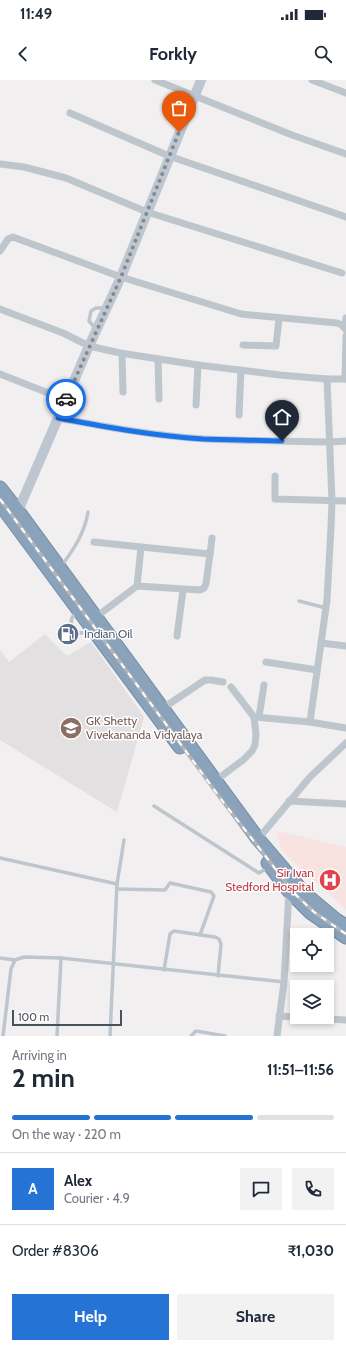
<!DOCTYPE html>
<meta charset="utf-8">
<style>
:root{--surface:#fff;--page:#f2f2f3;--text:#1f2937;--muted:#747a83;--line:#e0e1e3;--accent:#2573d5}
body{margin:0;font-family:Cabin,sans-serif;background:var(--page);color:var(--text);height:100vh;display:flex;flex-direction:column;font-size:15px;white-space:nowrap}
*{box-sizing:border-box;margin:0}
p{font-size:13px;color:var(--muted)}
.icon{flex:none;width:22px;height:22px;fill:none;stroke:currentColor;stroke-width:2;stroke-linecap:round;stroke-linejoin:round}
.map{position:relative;height:956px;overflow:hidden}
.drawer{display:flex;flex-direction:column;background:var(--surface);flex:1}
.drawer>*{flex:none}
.buttons{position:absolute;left:290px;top:848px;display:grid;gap:8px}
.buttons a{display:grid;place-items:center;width:44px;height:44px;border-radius:0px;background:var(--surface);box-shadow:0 2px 6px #0003;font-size:20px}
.scale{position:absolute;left:12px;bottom:10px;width:110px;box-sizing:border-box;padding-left:4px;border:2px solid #48525b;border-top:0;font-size:11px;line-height:14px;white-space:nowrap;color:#48525b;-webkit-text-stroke:3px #fff;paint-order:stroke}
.pin{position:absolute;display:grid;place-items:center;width:34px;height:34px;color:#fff;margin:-41px -17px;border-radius:50% 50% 50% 0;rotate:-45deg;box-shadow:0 0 4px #0007}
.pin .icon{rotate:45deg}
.courier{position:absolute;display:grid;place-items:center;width:40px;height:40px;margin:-20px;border:3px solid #1a73e8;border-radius:50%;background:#fff;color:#222;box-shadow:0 1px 5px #0007}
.headline em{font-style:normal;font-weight:700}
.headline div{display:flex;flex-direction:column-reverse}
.headline{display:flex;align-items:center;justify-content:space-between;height:68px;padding:0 12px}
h1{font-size:26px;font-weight:700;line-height:30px}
.bar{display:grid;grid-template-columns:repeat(4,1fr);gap:6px 4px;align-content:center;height:48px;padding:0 12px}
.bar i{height:5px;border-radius:3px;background:var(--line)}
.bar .active{background:var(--accent)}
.bar p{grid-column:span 4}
.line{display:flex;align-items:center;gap:10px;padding:0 12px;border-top:1px solid var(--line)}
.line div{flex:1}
.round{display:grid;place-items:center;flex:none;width:42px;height:42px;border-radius:0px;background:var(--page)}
.primary-button{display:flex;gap:8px;margin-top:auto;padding:8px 12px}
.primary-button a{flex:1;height:46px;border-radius:0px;background:var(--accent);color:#fff;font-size:16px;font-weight:700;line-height:46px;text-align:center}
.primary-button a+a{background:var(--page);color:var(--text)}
.status{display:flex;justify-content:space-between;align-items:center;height:28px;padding:0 20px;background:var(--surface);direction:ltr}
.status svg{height:11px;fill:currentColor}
header{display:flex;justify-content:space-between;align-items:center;height:52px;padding:0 12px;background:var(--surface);font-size:18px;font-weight:700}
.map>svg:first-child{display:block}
.education{fill:#e2e0e0}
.medical{fill:#f9e3e1}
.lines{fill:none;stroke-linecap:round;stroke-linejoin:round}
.highway-casing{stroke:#758da6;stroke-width:15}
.lane{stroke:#bec6cd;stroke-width:3.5}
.street{stroke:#bec6cd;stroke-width:7}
.secondary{stroke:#bec7d1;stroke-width:10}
.highway{stroke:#8aa2ba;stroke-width:13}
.rail-casing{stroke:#b1b4b9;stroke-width:3.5}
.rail{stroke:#fff;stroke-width:2;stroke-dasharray:6;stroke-linecap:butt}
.done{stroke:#83898f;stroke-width:4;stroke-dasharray:0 7.2}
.route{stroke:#1a73e8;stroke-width:5}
.labels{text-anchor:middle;stroke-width:3;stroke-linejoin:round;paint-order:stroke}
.service-label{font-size:12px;fill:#4e5e75;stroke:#fff;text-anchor:start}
.education-label{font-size:12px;fill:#785e54;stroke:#fff;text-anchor:start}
.health-label{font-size:12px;fill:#be3a42;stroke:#fff;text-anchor:end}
</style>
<div class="status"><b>11:49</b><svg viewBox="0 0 49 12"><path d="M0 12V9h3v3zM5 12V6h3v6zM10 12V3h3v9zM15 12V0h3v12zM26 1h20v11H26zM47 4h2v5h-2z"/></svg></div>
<header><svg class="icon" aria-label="back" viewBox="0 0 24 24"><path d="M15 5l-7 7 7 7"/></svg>Forkly<svg class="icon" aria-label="search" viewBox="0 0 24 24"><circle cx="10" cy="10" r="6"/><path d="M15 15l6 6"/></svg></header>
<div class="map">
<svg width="346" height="956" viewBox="0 0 346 956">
<rect width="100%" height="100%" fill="#f1efef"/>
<path class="education" d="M 45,554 L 67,576 L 91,562 L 144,637 L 117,732 L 0,660 L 0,570 L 9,582 Z"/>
<path class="medical" d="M 277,751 L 346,767 L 346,830 L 281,770 Z"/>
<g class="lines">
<g class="highway-casing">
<g id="highway">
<path d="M 0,408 L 18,431 L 258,759 L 305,814 L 336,840 L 346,846"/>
<path d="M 0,424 L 180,667"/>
<path d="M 268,783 L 289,811 L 310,832 L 346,857"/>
</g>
</g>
<g class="lane">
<path d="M 96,249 L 89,241 L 91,231 L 96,228 L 105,228"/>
<path d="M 62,485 C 74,469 85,452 88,432"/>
<path d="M 299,521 L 326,528"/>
<path d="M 76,532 C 69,540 69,549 80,553 L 92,552"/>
<path d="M 154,726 L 259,793 L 267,788"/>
<path d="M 0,778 L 117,804"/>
<path d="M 117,809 L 165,810 L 170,803 L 211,812 L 214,816 L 200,855"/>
<path d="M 0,878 L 15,880"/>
<path d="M 164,890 L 170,854 L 174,851 L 215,857 L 219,859 L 221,864 L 218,896"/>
<path d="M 3,956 L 11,889 L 15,880 L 24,877 L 61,878 L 284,902"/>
<path d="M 57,956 L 61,878"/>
<path d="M 110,956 L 117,804 L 124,760"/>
<path d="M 191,956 L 196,951 L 225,956"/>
</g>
<g class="street">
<path d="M 155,0 L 292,55 L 346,74"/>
<path d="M 312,0 L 346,13"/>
<path d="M 70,33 L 169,76 L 346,137"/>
<path d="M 0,84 L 24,87 L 66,98 L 147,132 L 342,193"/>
<path d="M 0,171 L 8,159 L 13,157 L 121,197 L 241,234 L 337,243 L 342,245 L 346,250"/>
<path d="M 0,229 L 63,253 L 89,266 L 120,273 L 198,285 L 280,295 L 327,299 L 346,299"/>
<path d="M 345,247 L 346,238"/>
<path d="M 243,265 L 276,266 L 279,238"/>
<path d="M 122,274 L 123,312"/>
<path d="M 158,279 L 159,319"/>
<path d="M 0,294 L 66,320"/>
<path d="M 345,299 L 346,256"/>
<path d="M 196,325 L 198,285"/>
<path d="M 239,335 L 241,290"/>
<path d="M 58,338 C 107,347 155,356 204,359 C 246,361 288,361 330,362 L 346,361"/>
<path d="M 275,396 L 275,419 L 346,421"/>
<path d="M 94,462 L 141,467"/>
<path d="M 210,474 L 212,458"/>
<path d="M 96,537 L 137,506 L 141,467 L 210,474 L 206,504 L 204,508 L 200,510 L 137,506"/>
<path d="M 177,556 L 183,510"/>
<path d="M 321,563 L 346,566"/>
<path d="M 266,582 L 317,590"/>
<path d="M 163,628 L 205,600 L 211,600 L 223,602"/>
<path d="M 254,637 L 310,642 L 346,648"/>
<path d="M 259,637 L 264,605"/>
<path d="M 310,642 L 327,520 L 331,447 L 332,422 L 327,299"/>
<path d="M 215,701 L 243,680 L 252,671 L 255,665 L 256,654 L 254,637 L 231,607"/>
<path d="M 289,721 L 346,724"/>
<path d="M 258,759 L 310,697 L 346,663"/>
<path d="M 279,936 L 346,940"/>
<path d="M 277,956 L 284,902 L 289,811"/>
</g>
<path class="secondary" d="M 13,435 L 18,431 L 89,266 L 121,197 L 201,0"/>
<use href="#highway" class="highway"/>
<g class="rail-casing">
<path id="rail" d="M 0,419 L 224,723 L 295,814 L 314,832 L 346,854"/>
</g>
<use href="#rail" class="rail"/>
</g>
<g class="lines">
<path class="done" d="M 66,319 L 121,197 L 179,52"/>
<path class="route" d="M 66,319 L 58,338 C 106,347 154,356 203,359 C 229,360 256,360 282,361"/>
</g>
<defs>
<g id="fuel-disc" transform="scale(1.15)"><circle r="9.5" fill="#5c6f8a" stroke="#fff"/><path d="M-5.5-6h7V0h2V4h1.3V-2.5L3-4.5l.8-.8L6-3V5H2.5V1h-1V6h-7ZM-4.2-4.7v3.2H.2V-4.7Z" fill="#fff"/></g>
<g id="school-disc" transform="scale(1.15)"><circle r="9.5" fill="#8d6e63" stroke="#fff"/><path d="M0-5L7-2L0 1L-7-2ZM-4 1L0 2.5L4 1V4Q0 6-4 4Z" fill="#fff"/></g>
<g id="hospital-disc" transform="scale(1.15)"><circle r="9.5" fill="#e0444e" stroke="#fff"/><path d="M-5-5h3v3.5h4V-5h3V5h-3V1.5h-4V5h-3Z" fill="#fff"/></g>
</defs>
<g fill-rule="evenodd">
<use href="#fuel-disc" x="68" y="554"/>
<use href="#school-disc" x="71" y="648"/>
<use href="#hospital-disc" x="330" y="800"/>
</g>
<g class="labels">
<g class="service-label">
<text x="84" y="558">Indian Oil</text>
</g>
<g class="education-label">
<text x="86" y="645">GK Shetty<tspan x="86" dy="14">Vivekananda Vidyalaya</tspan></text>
</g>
<g class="health-label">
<text x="314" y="797">Sir Ivan<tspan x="314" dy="14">Stedford Hospital</tspan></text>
</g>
</g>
</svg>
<div class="buttons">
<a><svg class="icon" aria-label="locate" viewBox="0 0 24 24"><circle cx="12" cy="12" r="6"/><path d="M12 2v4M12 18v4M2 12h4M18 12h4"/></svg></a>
<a><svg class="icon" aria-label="layers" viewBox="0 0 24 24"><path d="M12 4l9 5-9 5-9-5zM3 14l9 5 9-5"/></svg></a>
</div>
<div class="scale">100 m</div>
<div class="pin" style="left:179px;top:52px;background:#ea580c"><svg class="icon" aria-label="bag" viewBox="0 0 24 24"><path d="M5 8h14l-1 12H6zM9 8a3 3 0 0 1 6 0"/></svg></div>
<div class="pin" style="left:282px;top:361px;background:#1f2937"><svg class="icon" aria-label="home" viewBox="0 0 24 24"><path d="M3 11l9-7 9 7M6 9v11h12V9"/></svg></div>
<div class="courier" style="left:66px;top:319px"><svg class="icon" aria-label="car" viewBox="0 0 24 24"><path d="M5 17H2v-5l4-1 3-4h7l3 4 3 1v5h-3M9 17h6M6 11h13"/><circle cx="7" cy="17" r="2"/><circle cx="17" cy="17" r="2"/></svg></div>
</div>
<section class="drawer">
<div class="headline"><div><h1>2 min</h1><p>Arriving in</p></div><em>11:51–11:56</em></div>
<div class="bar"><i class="active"></i><i class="active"></i><i class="active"></i><i></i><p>On the way · 220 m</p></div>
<div class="line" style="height:72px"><b class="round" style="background:var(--accent);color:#fff">A</b><div><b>Alex</b><p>Courier · 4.9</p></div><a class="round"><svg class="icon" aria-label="chat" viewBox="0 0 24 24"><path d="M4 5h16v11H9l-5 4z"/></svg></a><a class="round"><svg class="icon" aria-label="phone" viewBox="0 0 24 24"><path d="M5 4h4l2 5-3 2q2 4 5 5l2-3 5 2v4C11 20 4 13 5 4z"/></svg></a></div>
<div class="line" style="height:52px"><div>Order #8306</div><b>₹1,030</b></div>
<div class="primary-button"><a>Help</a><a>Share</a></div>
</section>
